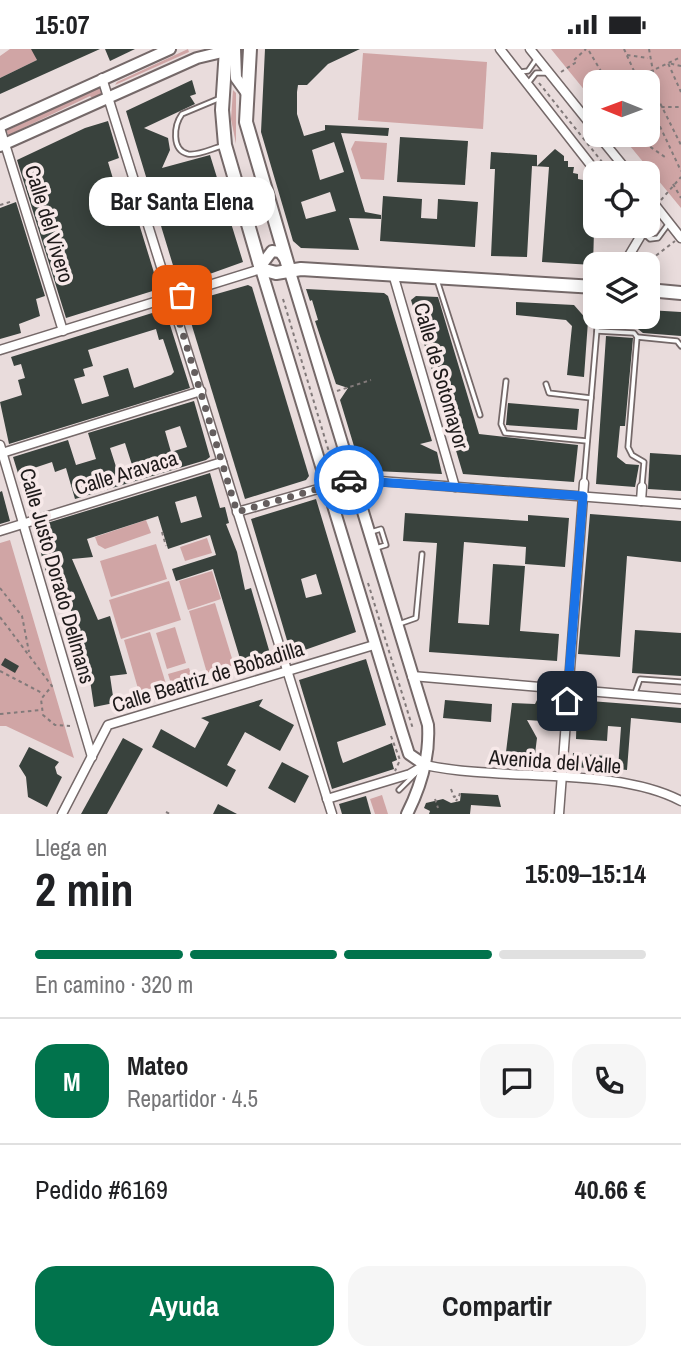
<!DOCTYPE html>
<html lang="es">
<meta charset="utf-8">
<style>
:root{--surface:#fff;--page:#f6f6f6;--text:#202124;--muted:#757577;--line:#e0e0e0;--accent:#01734c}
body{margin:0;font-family:"Archivo Narrow",sans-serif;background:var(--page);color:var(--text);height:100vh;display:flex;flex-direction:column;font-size:26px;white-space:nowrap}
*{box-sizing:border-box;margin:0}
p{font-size:23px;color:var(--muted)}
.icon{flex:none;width:38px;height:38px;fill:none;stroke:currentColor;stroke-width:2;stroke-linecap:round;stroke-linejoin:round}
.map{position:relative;height:765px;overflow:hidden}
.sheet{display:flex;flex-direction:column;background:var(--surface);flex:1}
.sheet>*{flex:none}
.needle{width:46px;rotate:271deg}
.fabs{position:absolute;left:583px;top:21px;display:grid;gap:14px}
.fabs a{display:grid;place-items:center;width:77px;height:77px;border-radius:14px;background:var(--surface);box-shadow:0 4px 18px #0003;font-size:35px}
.pin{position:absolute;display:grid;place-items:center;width:60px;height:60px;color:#fff;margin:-30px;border-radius:14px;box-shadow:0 4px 10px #0006}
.courier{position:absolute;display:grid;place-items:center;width:70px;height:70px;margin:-35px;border:5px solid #1a73e8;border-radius:50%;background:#fff;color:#222;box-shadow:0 2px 9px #0007}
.bubble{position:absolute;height:49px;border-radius:21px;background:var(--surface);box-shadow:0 4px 18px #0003;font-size:23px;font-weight:700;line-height:49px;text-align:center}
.summary em{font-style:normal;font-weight:700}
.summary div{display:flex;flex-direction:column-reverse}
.summary{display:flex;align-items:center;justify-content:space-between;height:119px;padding:0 35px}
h1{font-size:46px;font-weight:700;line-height:52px}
.bar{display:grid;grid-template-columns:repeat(4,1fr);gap:10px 7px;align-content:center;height:84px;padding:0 35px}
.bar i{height:9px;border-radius:5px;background:var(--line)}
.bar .active{background:var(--accent)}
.bar p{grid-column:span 4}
.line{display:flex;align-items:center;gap:18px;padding:0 35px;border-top:2px solid var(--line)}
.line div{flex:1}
.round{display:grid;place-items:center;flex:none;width:74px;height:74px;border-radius:21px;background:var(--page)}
.action{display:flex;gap:14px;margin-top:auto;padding:14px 35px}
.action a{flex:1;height:80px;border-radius:21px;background:var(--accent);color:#fff;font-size:28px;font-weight:700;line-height:80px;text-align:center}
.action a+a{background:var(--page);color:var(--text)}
.status{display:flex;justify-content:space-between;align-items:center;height:49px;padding:0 35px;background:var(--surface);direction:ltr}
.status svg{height:19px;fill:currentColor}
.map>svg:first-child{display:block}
.green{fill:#d0a5a5}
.building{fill:#39423d;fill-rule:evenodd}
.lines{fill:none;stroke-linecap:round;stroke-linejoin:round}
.lane-casing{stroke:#756969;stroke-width:7}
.street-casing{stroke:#756969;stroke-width:11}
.secondary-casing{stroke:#756969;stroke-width:14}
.primary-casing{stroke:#756969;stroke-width:16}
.path{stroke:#827a7a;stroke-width:2;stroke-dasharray:3.5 3.5;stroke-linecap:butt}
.lane{stroke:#fff;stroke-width:3.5}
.street{stroke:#fff;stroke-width:8}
.secondary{stroke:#fff;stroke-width:10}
.primary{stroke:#fff;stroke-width:12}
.done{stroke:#655e5e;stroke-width:7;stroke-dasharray:0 12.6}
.route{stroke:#1a73e8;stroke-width:9}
.labels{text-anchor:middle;stroke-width:7;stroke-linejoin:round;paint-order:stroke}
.street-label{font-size:21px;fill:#1e1a1a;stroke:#f7e9e9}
</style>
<div class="status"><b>15:07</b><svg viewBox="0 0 49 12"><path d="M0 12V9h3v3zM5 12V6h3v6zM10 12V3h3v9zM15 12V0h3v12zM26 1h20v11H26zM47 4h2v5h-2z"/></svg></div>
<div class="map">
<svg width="681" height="765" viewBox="0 0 681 765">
<rect width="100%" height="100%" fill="#e9dcdc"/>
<g class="green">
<path d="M 10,0 L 32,0 L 37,11 L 0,29 L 0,7 Z"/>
<path d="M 188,0 L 189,3 L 115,36 L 117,33 Z"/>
<path d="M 551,0 L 681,0 L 681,159 L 621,86 L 648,86 L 648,33 L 595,33 L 595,54 Z"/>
<path d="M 363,4 L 487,13 L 483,80 L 358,71 Z"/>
<path d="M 100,37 L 103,44 L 92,49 L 90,47 L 13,84 L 10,88 L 6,82 Z"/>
<path d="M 233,41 L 236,44 L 236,95 L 231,70 Z"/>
<path d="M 355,92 L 387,94 L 384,131 L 361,130 L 351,100 Z"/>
<path d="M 146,471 L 151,484 L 105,500 L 98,496 L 95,488 Z"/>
<path d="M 207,489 L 212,504 L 185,512 L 180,498 Z"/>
<path d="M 10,491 L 74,709 L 6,677 L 0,677 L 0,494 Z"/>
<path d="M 156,495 L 167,530 L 111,548 L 100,512 Z"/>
<path d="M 212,522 L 221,550 L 188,561 L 179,532 Z"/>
<path d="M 169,532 L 181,571 L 121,590 L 109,551 Z"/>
<path d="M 215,554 L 234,616 L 207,624 L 189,562 Z"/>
<path d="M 175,578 L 186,614 L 167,620 L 156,584 Z"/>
<path d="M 150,583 L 166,635 L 139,643 L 124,591 Z"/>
<path d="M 189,619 L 193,631 L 172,638 L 168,625 Z"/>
<path d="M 382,746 L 388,765 L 375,765 L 370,750 Z"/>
</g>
<g class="building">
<path d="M 31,0 L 100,0 L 0,45 L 0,29 L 37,11 Z"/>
<path d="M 105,0 L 135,0 L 110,12 Z"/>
<path d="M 265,0 L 360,0 L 328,15 L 307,36 L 298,36 L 297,43 L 297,65 L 304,87 L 325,81 L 325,76 L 389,79 L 388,87 L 341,84 L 365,163 L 381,166 L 381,170 L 349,169 L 359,201 L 301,199 L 293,192 L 261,83 ZM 334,93 L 344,123 L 320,131 L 312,101 ZM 330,143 L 336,162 L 306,170 L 301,153 Z"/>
<path d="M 192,31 L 196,45 L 190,47 L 195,55 L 144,79 L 168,89 L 170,101 L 162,119 L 210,106 L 243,213 L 179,236 L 126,62 Z"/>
<path d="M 108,72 L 119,109 L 108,113 L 114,133 L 125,129 L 159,240 L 66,269 L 17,111 L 85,79 Z"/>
<path d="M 400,88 L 468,92 L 465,136 L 397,133 Z"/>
<path d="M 555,100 L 564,107 L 564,112 L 568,112 L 568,118 L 574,118 L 573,124 L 578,125 L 578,130 L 583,131 L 583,136 L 587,136 L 587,142 L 592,142 L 592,148 L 595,149 L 593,216 L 542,213 L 549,118 L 532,117 L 527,208 L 491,207 L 495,120 L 490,120 L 491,103 L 537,106 L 537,117 Z"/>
<path d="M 383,147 L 422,150 L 421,169 L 437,170 L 438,150 L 478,153 L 475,198 L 380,192 Z"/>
<path d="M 16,153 L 45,247 L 36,250 L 40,267 L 19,275 L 21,284 L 0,290 L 0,159 Z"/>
<path d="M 248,236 L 252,238 L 309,427 L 306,431 L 245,450 L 185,254 Z"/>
<path d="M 306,240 L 384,244 L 388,247 L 432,392 L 420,395 L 437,403 L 442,425 L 374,422 L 360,417 L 340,351 L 348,339 L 336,335 L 315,272 L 318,271 L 312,251 L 310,252 Z"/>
<path d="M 416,247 L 438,248 L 479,385 L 578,396 L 574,433 L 463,425 L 411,251 Z"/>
<path d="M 516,253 L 574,256 L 588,272 L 584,328 L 567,326 L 572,277 L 566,271 L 516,266 Z"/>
<path d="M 165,260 L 190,339 L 9,395 L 0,353 L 22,346 L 18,331 L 25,329 L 21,315 L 14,317 L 11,308 ZM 156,280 L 159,291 L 163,290 L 174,323 L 171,326 L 134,339 L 128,319 L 103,327 L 109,347 L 82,355 L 74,330 L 85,327 L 83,320 L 93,317 L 88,301 Z"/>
<path d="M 648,261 L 681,263 L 681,287 L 643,284 L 634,277 L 633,280 L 608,278 L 609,268 L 648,268 Z"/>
<path d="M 606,287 L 633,289 L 625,377 L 620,377 L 617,408 L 626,415 L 639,416 L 635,438 L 596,435 Z"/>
<path d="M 194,352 L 210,408 L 206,411 L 75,450 L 66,419 L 55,423 L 52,413 L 34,419 L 37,429 L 21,434 L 13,408 L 68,391 L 76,416 L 96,410 L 88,384 ZM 180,377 L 187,398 L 171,403 L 165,382 ZM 125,394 L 133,419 L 118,424 L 110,399 Z"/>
<path d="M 508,354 L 579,360 L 577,381 L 506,376 Z"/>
<path d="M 650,404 L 681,406 L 681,442 L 648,440 Z"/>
<path d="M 210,424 L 220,459 L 225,458 L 229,474 L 226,475 L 237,503 L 245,541 L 251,539 L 271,608 L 245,619 L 242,616 L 213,520 L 176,532 L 172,520 L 216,506 L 210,486 L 168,500 L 158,467 L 87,490 L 93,508 L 72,510 L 98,571 L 110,567 L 127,625 L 110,627 L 114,654 L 94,658 L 90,631 L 80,633 L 76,611 L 83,601 L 79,581 L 54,520 L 46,523 L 34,478 ZM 196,447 L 202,468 L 181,474 L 175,453 Z"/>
<path d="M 2,442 L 10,472 L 0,475 L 0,443 Z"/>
<path d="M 316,450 L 356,583 L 299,603 L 289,598 L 251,470 ZM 316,525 L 322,545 L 306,549 L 301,530 Z"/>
<path d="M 405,464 L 528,472 L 528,466 L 569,469 L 565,518 L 525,515 L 526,498 L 464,493 L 458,574 L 489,576 L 493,515 L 525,517 L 520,582 L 559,585 L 557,612 L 429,603 L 437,494 L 403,492 Z"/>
<path d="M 590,465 L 681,472 L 681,513 L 627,507 L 620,608 L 578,605 Z"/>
<path d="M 635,581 L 681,584 L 681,627 L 632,624 Z"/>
<path d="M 5,609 L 19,617 L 15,624 L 1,616 Z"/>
<path d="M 366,610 L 386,676 L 337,693 L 340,705 L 343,714 L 392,694 L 397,711 L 392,713 L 394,720 L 332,740 L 299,631 Z"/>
<path d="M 538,649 L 558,650 L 556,673 L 527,671 L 537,689 L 535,705 L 506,703 L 512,654 L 535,655 Z"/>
<path d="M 263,650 L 259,657 L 294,676 L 280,702 L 245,683 L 227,716 L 236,721 L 227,738 L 152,698 L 161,680 L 195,699 L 209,673 L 201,669 Z"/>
<path d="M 445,651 L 492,655 L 491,673 L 443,669 Z"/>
<path d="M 577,651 L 681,659 L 681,674 L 631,669 L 627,721 L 618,720 L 621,678 L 608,677 L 607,692 L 576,690 Z"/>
<path d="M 123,689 L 143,700 L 107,765 L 81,765 Z"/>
<path d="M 29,698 L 59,713 L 55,718 L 57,725 L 62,728 L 47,758 L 28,748 L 26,728 L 19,717 Z"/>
<path d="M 573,704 L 605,707 L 605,720 L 572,718 Z"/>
<path d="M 282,713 L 309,727 L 295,754 L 268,739 Z"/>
<path d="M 461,744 L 498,746 L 501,758 L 471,756 L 470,765 L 429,765 L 430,762 L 424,759 L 426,754 L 443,750 L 451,754 L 460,752 Z"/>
<path d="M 366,747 L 371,765 L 342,765 L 339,755 Z"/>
<path d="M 218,755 L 237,765 L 213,765 Z"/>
</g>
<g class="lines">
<g class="lane-casing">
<g id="lane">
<path d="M 520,23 L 528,22 L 537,9"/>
<path d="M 529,33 L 536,24 L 548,24"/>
<path d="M 218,50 L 182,65 C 174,76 171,101 188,105 C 198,107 213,99 222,97"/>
<path d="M 642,183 L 650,190 L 658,189 L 669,174"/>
<path d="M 437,231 L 480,366"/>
<path d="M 597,282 L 634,284 L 637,288"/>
<path d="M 506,332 L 501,375 L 505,384 L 587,392"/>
<path d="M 546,335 L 549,344 L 591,349"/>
<path d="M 584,432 L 598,268"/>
<path d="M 642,436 L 644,413 L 632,406 L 628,398 L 637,288 L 677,292 L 681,297"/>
<path d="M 371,483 L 381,480 L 386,496 L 376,499"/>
<path d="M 399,575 L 416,569 L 422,505"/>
<path d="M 635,644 L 640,630 L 681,633"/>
<path d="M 399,741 L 415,725"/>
</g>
</g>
<g class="street-casing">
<g id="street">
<path d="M 500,0 L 597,124"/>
<path d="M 530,0 L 595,81"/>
<path d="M 102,29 L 332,765"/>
<path d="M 0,79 L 63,282"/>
<path d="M 598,86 L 629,124"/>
<path d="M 648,147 L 681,189"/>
<path d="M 624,215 L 640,188 L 638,177"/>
<path d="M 393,225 L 455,438"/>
<path d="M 0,301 L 261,220"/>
<path d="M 0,396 L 92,708"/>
<path d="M 2,404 L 201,342"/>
<path d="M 641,452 L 642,438"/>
<path d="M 237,463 L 353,430 L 681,455"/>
<path d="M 0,482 L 222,413"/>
<path d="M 412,627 L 681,650"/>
<path d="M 327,750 L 410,725 L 425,716 C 502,733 615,717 681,752"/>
<path d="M 62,765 L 108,676 L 374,596"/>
<path d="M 559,765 L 584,434"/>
</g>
</g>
<g class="secondary-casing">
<g id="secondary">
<path d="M 235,0 L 236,29 L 246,43"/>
<path d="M 0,77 L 170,0"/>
<path d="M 0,97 L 197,9 L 235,0"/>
<path d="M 260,218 L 272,202 L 280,203 L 286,211"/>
<path d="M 261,220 L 402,683 L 409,705 L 425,716"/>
<path d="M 289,220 L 428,676 C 430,707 421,737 407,765"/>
</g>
</g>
<g class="primary-casing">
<g id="primary">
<path d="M 226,0 L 222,61 L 225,96 L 261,220 L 276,224 L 301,220 L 595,238"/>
<path d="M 250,0 L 246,73 L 289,220"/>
<path d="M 648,241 L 681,244"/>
</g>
</g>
<g class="path">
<path d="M 624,0 L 639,33"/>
<path d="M 649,0 L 658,50 L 681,96"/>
<path d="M 589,2 L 602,24 L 603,33"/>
<path d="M 627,6 L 648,9"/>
<path d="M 681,17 L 668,14 L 681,43"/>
<path d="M 561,23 L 575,14 L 573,12 L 586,0"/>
<path d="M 603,25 L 619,33"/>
<path d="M 637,29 L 681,8"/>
<path d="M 539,34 L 611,124"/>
<path d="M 648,52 L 681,122"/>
<path d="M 648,63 L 662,58 L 681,58"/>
<path d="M 633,86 L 665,108"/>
<path d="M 673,135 L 681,149"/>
<path d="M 661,151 L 681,128"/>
<path d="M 0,156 L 13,152"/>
<path d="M 232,162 L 234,171"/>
<path d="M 648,171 L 655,182"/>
<path d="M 645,215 L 675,192"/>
<path d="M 283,250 L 332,413 L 340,425"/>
<path d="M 337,342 L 371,331"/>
<path d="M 344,456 L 345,440"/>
<path d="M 162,483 L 166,497"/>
<path d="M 368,534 L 413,680"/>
<path d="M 0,539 L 22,567 L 29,603"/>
<path d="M 0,568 L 52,637 L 41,650 L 43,666 L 55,676 L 70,677"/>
<path d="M 0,622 L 42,644"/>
<path d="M 0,665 L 41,661"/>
<path d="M 391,687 L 400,711 L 395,722"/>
<path d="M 451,740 L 454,748 L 460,745 L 456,752"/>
<path d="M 435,750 L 438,759"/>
<path d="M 166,763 L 170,765"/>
</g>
<use href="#lane" class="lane"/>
<use href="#street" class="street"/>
<use href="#secondary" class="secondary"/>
<use href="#primary" class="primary"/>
</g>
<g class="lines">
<path class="done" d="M 182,246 L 172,249 L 237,463 L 349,431"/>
<path class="route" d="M 349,431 L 583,447 L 567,652"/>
</g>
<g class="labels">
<g class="street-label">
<text transform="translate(49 175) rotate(73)" y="7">Calle del Vivero</text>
<text transform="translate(441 327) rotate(74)" y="7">Calle de Sotomayor</text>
<text transform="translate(126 424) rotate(-17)" y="7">Calle Aravaca</text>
<text transform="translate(57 527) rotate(74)" y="7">Calle Justo Dorado Dellmans</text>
<text transform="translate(208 628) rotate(-17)" y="7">Calle Beatriz de Bobadilla</text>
<text transform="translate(555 713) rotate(4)" y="7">Avenida del Valle</text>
</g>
</g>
</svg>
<div class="fabs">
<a><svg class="needle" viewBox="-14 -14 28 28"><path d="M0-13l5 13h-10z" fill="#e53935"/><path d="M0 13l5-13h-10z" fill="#757577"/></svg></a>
<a><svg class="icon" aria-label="locate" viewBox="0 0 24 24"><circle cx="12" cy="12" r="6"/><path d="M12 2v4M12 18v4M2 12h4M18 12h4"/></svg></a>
<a><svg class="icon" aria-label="layers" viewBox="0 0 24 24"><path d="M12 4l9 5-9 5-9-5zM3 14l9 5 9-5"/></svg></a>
</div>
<div class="pin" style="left:182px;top:246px;background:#ea580c"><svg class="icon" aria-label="bag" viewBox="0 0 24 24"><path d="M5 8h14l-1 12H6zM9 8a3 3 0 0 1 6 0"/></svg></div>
<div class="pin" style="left:567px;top:652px;background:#1f2937"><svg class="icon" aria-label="home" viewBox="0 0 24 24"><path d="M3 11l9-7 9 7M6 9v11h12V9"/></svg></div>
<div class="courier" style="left:349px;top:431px"><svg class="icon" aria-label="car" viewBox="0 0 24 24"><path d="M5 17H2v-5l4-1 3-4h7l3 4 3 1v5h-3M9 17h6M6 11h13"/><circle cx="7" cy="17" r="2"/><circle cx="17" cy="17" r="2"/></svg></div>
<div class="bubble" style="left:89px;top:128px;width:186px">Bar Santa Elena</div>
</div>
<section class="sheet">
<div class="summary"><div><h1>2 min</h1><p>Llega en</p></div><em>15:09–15:14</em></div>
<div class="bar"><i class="active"></i><i class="active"></i><i class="active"></i><i></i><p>En camino · 320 m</p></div>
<div class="line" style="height:126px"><b class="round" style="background:var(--accent);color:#fff">M</b><div><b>Mateo</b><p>Repartidor · 4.5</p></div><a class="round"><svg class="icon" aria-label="chat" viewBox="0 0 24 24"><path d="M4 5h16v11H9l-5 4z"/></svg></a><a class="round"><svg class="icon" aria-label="phone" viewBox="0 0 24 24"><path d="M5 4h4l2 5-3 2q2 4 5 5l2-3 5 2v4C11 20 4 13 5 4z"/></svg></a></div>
<div class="line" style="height:91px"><div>Pedido #6169</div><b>40.66 €</b></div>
<div class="action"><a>Ayuda</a><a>Compartir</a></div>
</section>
